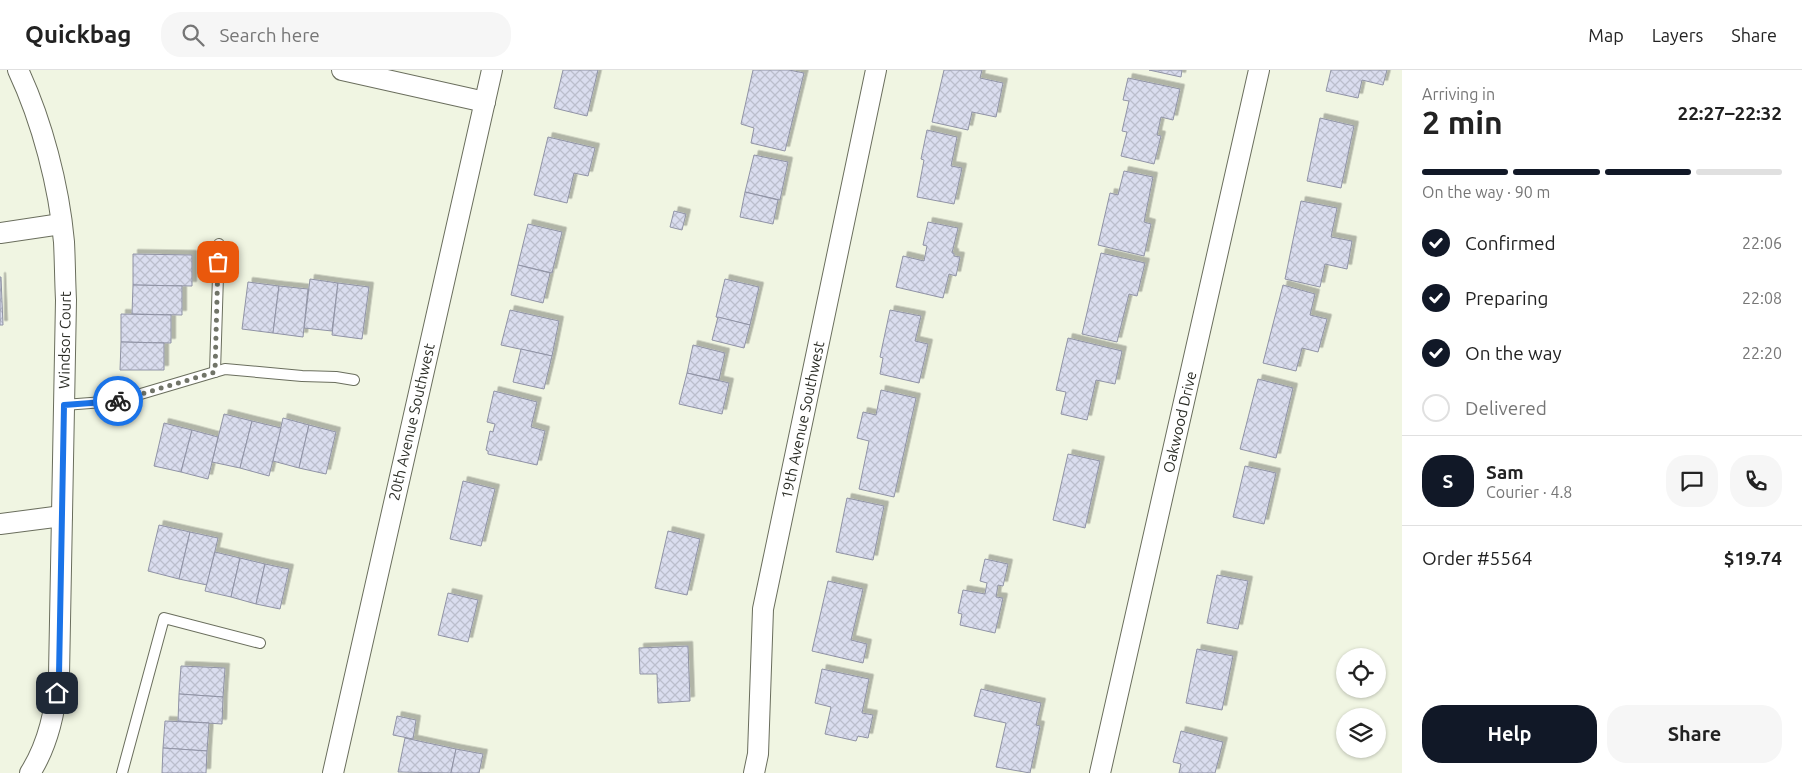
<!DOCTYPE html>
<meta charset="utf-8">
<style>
:root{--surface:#fff;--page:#f6f6f6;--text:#222;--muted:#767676;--line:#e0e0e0;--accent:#111827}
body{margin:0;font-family:Ubuntu,sans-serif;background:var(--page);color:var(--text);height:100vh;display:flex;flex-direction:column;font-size:19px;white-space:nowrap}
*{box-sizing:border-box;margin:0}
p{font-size:16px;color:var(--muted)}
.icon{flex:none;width:28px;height:28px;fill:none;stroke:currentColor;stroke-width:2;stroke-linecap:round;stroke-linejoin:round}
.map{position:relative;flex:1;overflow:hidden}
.drawer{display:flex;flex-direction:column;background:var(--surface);width:400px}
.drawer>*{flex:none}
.tools{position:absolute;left:1336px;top:578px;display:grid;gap:10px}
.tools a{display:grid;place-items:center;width:50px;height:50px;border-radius:50%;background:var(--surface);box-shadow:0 1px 4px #0004;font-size:25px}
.pin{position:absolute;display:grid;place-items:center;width:42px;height:42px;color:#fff;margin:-21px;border-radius:10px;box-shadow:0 2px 8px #0006}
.courier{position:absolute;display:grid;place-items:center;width:50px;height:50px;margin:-25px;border:4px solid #1a73e8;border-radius:50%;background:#fff;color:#222;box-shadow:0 1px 6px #0007}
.headline em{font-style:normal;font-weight:700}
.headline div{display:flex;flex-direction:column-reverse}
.headline{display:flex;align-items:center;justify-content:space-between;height:85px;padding:0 20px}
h1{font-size:32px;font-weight:700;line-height:38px}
.bar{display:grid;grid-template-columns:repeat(4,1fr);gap:8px 5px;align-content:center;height:60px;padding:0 20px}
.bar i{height:6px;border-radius:4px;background:var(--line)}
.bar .active{background:var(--accent)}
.bar p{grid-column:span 4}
.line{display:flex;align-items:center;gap:12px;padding:0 20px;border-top:1px solid var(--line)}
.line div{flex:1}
.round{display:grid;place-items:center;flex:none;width:52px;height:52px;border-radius:20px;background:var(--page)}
ol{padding:0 20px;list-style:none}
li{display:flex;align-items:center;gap:15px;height:55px}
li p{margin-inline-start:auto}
li .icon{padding:5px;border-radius:50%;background:var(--accent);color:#fff;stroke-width:4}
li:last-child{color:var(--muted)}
li i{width:28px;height:28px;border:2px solid var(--line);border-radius:50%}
.primary-button{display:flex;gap:10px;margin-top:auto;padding:10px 20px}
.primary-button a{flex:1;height:58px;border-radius:20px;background:var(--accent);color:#fff;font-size:20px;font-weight:700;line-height:58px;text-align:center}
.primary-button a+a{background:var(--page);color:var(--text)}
header{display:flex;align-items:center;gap:30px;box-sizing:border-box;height:70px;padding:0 25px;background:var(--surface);border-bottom:1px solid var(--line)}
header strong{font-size:24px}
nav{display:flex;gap:28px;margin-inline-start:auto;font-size:18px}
.search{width:350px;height:45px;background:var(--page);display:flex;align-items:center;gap:12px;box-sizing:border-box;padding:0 18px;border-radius:20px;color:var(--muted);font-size:19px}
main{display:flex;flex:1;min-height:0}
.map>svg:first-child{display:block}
.building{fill:url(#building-cross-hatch);stroke:#9093a5;filter:url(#shadow)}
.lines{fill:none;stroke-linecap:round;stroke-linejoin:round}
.service-casing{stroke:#6a6e5d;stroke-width:12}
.minor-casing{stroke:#6a6e5d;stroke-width:22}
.service{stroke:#fff;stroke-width:10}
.minor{stroke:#fff;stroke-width:20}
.done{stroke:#717468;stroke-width:5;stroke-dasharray:0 9}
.route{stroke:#1a73e8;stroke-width:6}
.labels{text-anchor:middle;stroke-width:4;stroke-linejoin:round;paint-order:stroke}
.street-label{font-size:15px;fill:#2c2e27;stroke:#fff}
</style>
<header>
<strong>Quickbag</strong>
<div class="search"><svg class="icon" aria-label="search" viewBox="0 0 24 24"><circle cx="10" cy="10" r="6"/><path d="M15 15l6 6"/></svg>Search here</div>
<nav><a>Map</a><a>Layers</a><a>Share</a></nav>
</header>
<main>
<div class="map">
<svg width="1402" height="703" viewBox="0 0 1402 703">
<defs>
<pattern id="building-cross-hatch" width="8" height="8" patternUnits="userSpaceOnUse" patternTransform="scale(1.25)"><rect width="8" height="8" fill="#daddef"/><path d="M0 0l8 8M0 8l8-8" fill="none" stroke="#bbbecd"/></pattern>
<filter id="shadow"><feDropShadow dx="4.5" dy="-4.5" stdDeviation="0" flood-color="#0004"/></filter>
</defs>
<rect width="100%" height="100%" fill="#f0f5e2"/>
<g class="building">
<path d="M 563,0 L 598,0 L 587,46 L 554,38 Z"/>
<path d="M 753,0 L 789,0 L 804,3 L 785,81 L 751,73 L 754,58 L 741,54 Z"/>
<path d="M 944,0 L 982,0 L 980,8 L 1003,13 L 996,47 L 972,42 L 968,60 L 932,52 Z"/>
<path d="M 1149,0 L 1182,0 L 1181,7 Z"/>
<path d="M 1331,0 L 1387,0 L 1383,15 L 1362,10 L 1358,28 L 1326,21 Z"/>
<path d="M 1128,8 L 1180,19 L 1173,50 L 1161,47 L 1157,65 L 1161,66 L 1154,94 L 1121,86 L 1127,62 L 1122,61 L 1129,31 L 1123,30 Z"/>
<path d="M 1320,48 L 1354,56 L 1341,118 L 1307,111 Z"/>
<path d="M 927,60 L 957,67 L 951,96 L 962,98 L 954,134 L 917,127 L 924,90 L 921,89 Z"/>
<path d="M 548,67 L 595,78 L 588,106 L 574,103 L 567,133 L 534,125 Z"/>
<path d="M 754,85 L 788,92 L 780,130 L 745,122 Z"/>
<path d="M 1124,101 L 1153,107 L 1144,152 L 1151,154 L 1144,186 L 1098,175 L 1110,123 L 1118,125 Z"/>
<path d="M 745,122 L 778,130 L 773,154 L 740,147 Z"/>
<path d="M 1301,131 L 1337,138 L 1331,167 L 1352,171 L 1347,199 L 1325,194 L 1320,217 L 1285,209 Z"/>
<path d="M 674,141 L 686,144 L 682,160 L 670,157 Z"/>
<path d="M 928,152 L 958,158 L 952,183 L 954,183 L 954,186 L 960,187 L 956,206 L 949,204 L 943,228 L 896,217 L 903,186 L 924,191 L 927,176 L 923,175 Z"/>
<path d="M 528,154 L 562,162 L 552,203 L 518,195 Z"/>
<path d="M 1101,183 L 1145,193 L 1137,226 L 1129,224 L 1117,272 L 1082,264 Z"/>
<path d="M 133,184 L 192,185 L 192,216 L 133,215 Z"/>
<path d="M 518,195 L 550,203 L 543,233 L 511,225 Z"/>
<path d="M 0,207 L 1,207 L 3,255 L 0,255 Z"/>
<path d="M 310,209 L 338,213 L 332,261 L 304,258 Z"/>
<path d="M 725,209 L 759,217 L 750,255 L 716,247 Z"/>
<path d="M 248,212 L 279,216 L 273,263 L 242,259 Z"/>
<path d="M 338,213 L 369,217 L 362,269 L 332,265 Z"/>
<path d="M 133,215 L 182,216 L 182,245 L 132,244 Z"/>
<path d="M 1283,215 L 1315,224 L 1310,245 L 1327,249 L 1318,282 L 1302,278 L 1296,301 L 1263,293 Z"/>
<path d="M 279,216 L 308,219 L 303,267 L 273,263 Z"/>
<path d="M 510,240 L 559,251 L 552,286 L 501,275 Z"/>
<path d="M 890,240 L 921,246 L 915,271 L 928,274 L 919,313 L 880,304 L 883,288 L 880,287 Z"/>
<path d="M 121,244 L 171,245 L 171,273 L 121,272 Z"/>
<path d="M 718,247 L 750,255 L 744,278 L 712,270 Z"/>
<path d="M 1068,268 L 1122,281 L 1115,314 L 1096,310 L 1087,350 L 1061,344 L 1066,322 L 1056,320 Z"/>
<path d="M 121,272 L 164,273 L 164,300 L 120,300 Z"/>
<path d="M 693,275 L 725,283 L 719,310 L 687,303 Z"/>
<path d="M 521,279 L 552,286 L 544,319 L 513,312 Z"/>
<path d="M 687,303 L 729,313 L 722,344 L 679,334 Z"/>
<path d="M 1258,309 L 1293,318 L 1276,388 L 1240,379 Z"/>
<path d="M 881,320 L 916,328 L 894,427 L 859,419 L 869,371 L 857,368 L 863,342 L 876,345 Z"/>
<path d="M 494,321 L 537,332 L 531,357 L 545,361 L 537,395 L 488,384 L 488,381 L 486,380 L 490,361 L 493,362 L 495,354 L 487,352 Z"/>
<path d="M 224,344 L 252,351 L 240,398 L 212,392 Z"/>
<path d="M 283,348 L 309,355 L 299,398 L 273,391 Z"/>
<path d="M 252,351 L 281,358 L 269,406 L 240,398 Z"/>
<path d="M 164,353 L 192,360 L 181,402 L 154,396 Z"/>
<path d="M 309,355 L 336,362 L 326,404 L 299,398 Z"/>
<path d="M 192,360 L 218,367 L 208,409 L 181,402 Z"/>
<path d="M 1068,384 L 1100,391 L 1085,458 L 1053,450 Z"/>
<path d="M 1245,396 L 1276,403 L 1264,454 L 1233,447 Z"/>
<path d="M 463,411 L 495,419 L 481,476 L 450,469 Z"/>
<path d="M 847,428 L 884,436 L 873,490 L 836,482 Z"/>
<path d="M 159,455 L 190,462 L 179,509 L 148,501 Z"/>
<path d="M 668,461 L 700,469 L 687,525 L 655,518 Z"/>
<path d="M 190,462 L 218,468 L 207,515 L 179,509 Z"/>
<path d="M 215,482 L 240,488 L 231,527 L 205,521 Z"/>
<path d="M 240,488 L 265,494 L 256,534 L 231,527 Z"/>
<path d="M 985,489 L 1008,494 L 1003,516 L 998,515 L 996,527 L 1003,528 L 995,563 L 960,555 L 962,544 L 958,543 L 963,520 L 985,524 L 987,513 L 980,511 Z"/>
<path d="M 265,494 L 289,499 L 280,539 L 256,534 Z"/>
<path d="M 1217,505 L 1248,511 L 1238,559 L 1207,553 Z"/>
<path d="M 828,511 L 863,519 L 851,570 L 867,574 L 863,593 L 812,581 Z"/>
<path d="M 448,523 L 478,530 L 468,572 L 438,565 Z"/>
<path d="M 688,576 L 690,631 L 658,633 L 657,604 L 640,604 L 639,578 Z"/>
<path d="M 1197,579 L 1233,586 L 1222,640 L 1186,633 Z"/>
<path d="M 181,596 L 225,598 L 223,627 L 179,624 Z"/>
<path d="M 822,599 L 869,609 L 862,643 L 873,645 L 868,668 L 858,666 L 856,671 L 825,664 L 831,637 L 815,633 Z"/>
<path d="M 981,619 L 1041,633 L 1036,655 L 1040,656 L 1030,703 L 996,697 L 1006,653 L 974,646 Z"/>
<path d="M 179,624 L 223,627 L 222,654 L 178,651 Z"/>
<path d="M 397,646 L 416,650 L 413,669 L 393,665 Z"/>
<path d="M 165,651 L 209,653 L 207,681 L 163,678 Z"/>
<path d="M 1181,661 L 1223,672 L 1215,703 L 1179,703 L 1181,694 L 1173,692 Z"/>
<path d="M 405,668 L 456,679 L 451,703 L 398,702 Z"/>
<path d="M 163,678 L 207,681 L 206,703 L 162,703 Z"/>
<path d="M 456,679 L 483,684 L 479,703 L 451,703 Z"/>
</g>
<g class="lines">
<g class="service-casing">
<g id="service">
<path d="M 215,302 L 219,174"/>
<path d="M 64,335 L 117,331 L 225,299 L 302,306 L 336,307 L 354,310"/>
<path d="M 122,703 L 164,548 L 260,573"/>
</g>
</g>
<g class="minor-casing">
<g id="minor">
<path d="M 18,0 C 42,51 59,116 64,172 C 65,191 65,211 66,230 L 59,605 C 55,640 49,673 30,703"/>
<path d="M 342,0 L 485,32"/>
<path d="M 0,163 L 61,154"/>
<path d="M 0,454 L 62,446"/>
<path d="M 333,703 L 492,0"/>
<path d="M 754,703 L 758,684 L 763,539 L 876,0"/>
<path d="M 1100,703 L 1259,0"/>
</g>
</g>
<use href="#service" class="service"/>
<use href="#minor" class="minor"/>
</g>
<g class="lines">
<path class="done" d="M 118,331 L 215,302 L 218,192"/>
<path class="route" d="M 57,623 L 59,605 L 64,335 L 118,331"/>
</g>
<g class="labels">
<g class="street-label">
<text transform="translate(65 270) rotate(-89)" y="5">Windsor Court</text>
<text transform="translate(803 350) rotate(-78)" y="5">19th Avenue Southwest</text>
<text transform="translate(412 352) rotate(-77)" y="5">20th Avenue Southwest</text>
<text transform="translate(1180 352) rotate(-77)" y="5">Oakwood Drive</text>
</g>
</g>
</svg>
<div class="tools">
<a><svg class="icon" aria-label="locate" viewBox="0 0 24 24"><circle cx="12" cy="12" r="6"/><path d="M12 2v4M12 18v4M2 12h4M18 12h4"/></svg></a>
<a><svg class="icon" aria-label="layers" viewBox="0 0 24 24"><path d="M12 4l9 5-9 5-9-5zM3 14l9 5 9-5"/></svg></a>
</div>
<div class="pin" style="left:218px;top:192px;background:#ea580c"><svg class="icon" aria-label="bag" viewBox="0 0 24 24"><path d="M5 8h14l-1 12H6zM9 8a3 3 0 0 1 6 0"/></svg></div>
<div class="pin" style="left:57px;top:623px;background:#1f2937"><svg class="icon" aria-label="home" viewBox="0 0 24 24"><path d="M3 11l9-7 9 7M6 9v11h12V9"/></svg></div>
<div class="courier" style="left:118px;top:331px"><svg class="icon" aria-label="bike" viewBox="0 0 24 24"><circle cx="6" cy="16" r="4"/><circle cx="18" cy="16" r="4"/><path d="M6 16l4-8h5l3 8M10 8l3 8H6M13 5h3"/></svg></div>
</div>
<section class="drawer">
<div class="headline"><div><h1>2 min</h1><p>Arriving in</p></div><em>22:27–22:32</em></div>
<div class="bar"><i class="active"></i><i class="active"></i><i class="active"></i><i></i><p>On the way · 90 m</p></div>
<ol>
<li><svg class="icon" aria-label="check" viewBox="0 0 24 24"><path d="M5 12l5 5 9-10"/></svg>Confirmed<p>22:06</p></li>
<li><svg class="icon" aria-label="check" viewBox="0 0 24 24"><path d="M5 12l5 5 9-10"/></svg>Preparing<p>22:08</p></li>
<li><svg class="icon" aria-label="check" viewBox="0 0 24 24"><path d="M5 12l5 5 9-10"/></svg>On the way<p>22:20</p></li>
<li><i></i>Delivered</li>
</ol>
<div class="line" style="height:90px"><b class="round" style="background:var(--accent);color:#fff">S</b><div><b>Sam</b><p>Courier · 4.8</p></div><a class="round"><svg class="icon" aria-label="chat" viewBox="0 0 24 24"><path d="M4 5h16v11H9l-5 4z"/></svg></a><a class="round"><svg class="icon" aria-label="phone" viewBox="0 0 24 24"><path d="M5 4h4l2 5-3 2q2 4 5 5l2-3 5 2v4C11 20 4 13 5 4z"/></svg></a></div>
<div class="line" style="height:65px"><div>Order #5564</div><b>$19.74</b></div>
<div class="primary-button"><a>Help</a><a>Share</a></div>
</section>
</main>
